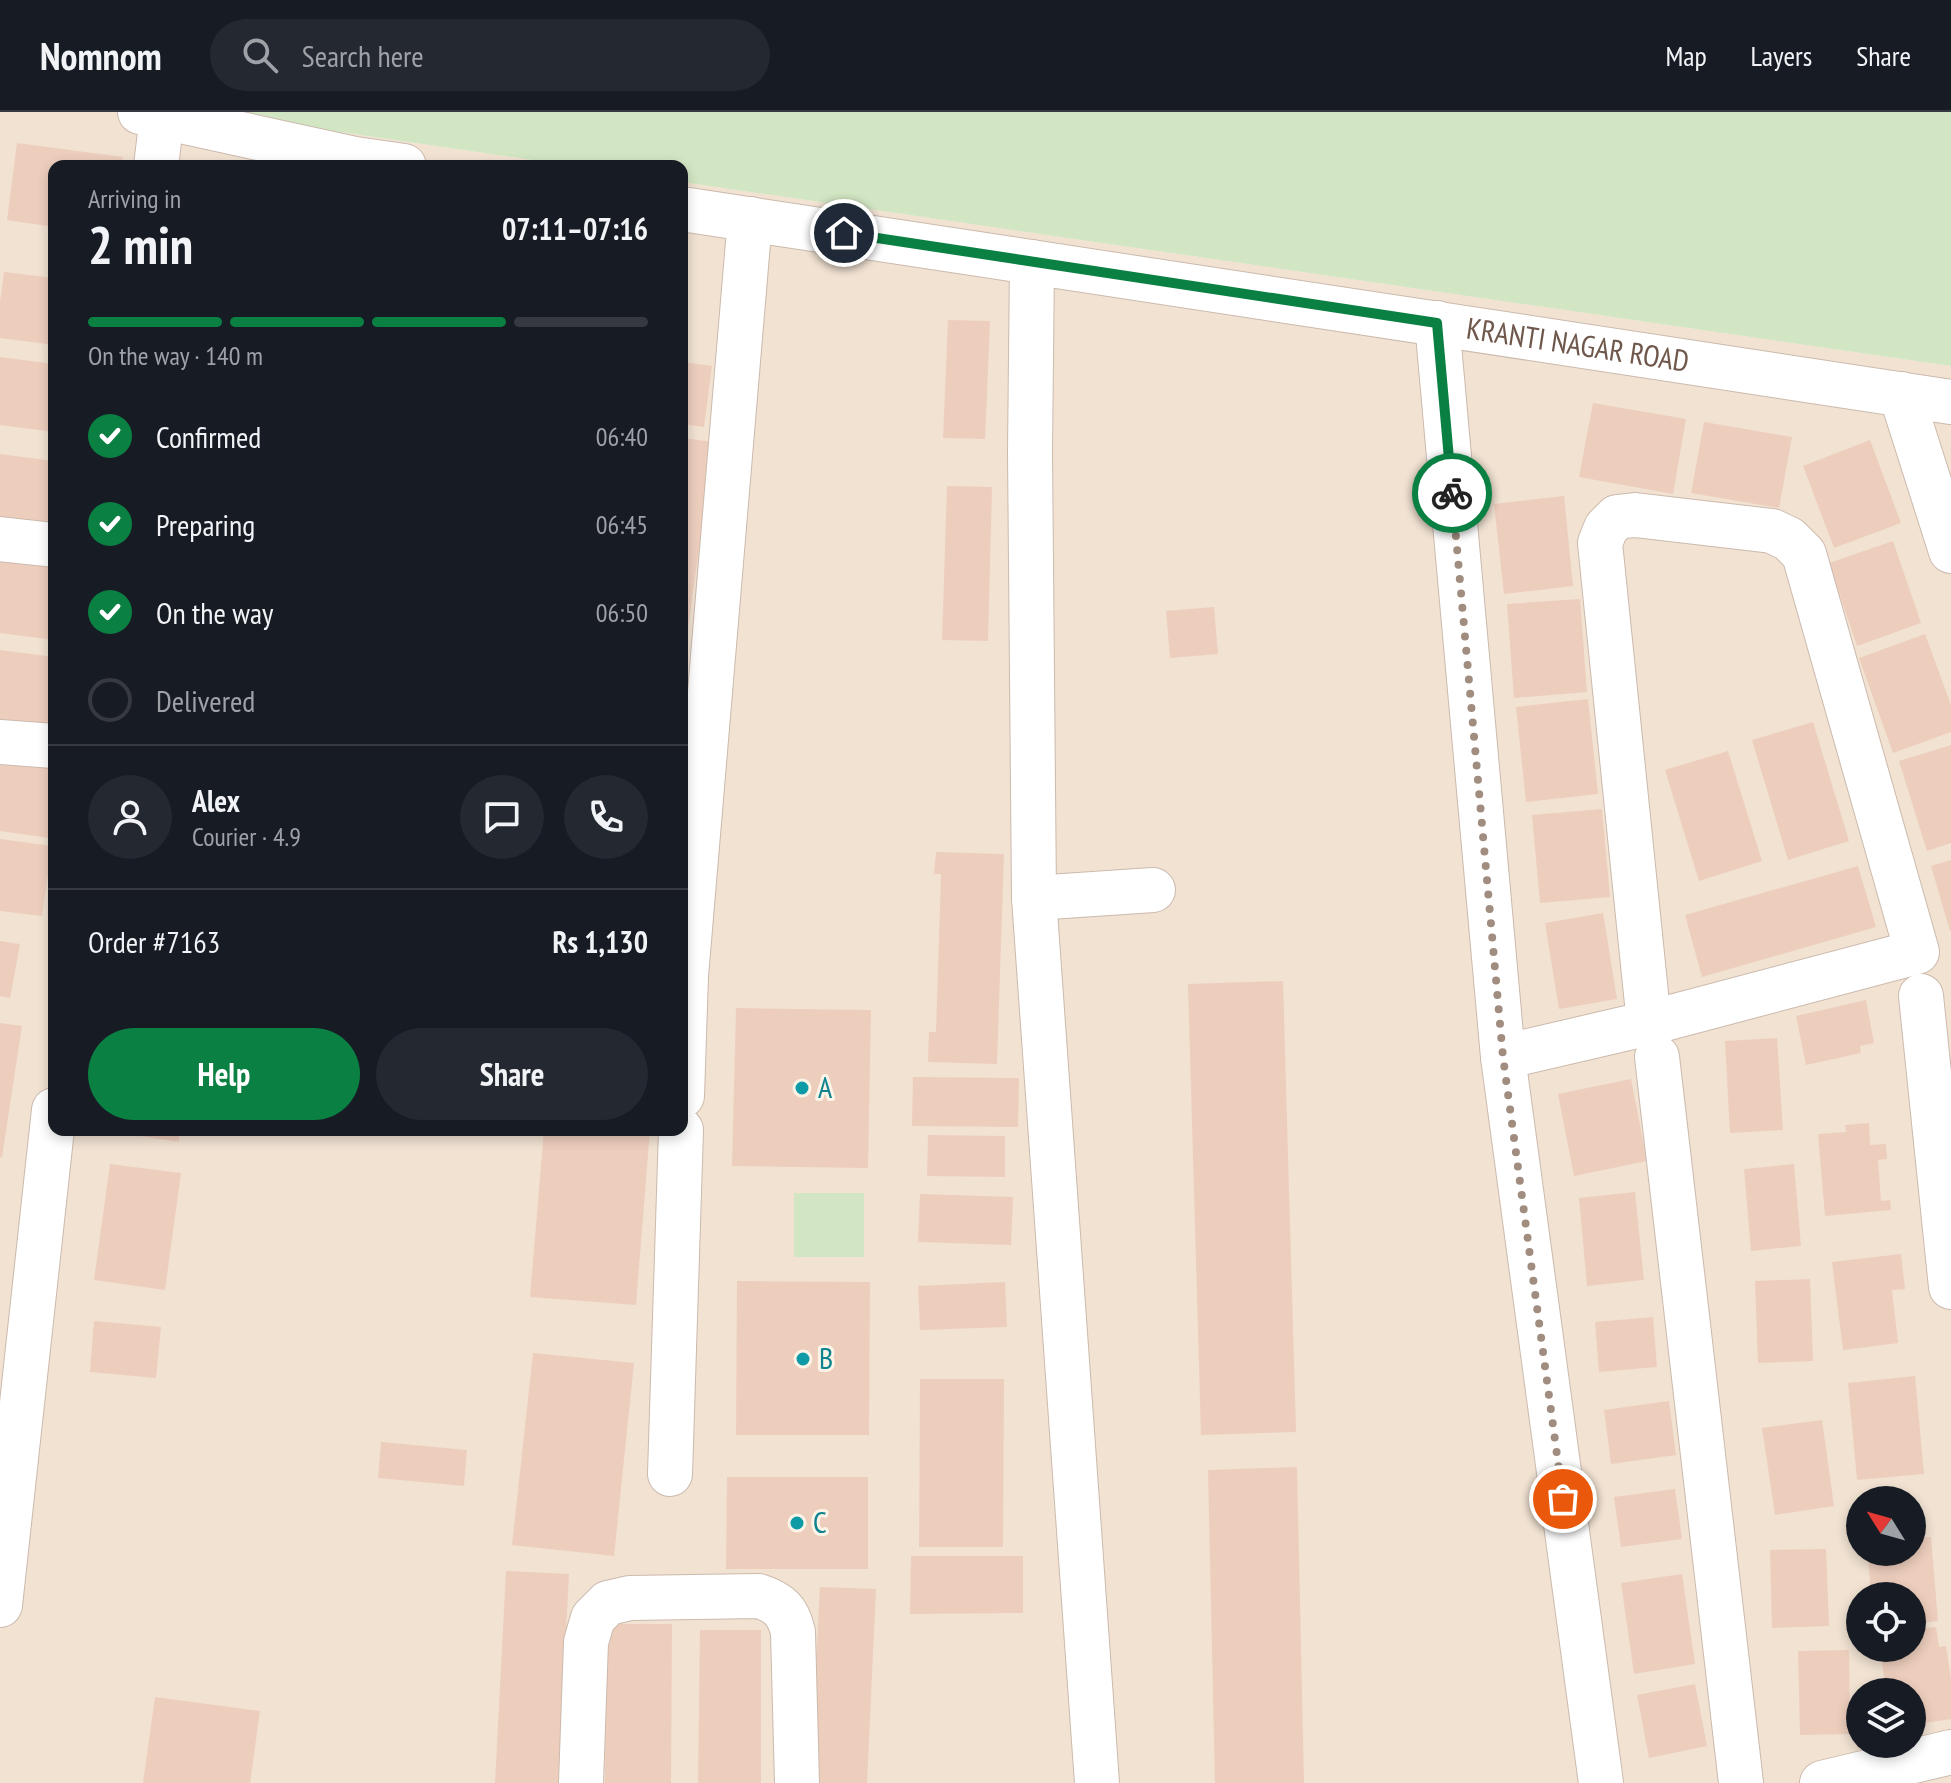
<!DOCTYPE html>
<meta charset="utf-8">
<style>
:root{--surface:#171b24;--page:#242831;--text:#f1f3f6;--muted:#9ea1a6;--line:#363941;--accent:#0b8043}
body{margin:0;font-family:"PT Sans Narrow",sans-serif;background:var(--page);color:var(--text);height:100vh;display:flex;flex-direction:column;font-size:30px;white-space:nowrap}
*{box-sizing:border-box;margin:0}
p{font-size:26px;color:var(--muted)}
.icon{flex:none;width:44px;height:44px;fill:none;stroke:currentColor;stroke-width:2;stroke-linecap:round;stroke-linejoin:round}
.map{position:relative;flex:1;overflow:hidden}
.side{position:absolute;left:48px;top:48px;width:640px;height:976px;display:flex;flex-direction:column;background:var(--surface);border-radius:16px;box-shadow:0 4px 12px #0003}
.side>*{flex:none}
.needle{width:52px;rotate:307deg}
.tools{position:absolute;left:1846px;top:1374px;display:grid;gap:16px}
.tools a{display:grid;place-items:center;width:80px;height:80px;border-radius:50%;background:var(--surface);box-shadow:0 4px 12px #0003;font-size:40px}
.pin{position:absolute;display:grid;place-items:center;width:68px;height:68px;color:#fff;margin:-34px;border:4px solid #fff;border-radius:50%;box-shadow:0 2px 8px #0007}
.courier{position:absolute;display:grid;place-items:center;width:80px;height:80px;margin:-40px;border:6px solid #0b8043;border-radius:50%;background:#fff;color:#222;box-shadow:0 2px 10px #0007}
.head em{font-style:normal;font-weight:800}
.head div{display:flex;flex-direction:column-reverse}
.head{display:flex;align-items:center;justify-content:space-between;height:136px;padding:0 40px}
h1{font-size:52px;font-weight:800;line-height:60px}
.bar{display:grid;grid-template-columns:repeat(4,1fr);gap:12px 8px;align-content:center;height:96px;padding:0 40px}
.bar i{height:10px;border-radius:6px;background:var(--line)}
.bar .on{background:var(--accent)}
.bar p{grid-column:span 4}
.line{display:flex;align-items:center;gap:20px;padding:0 40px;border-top:2px solid var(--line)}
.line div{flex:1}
.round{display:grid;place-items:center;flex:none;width:84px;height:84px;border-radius:42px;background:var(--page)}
ol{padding:0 40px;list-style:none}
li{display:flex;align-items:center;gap:24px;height:88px}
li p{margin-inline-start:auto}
li .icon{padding:8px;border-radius:50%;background:var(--accent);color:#fff;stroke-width:4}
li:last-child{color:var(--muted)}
li i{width:44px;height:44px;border:4px solid var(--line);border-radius:50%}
.action{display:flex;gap:16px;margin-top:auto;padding:16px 40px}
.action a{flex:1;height:92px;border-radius:48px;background:var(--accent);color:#fff;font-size:32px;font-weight:800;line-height:92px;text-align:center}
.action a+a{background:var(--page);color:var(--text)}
header{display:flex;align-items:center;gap:48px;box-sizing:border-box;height:112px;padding:0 40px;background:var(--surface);border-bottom:2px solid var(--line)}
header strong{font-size:38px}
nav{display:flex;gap:44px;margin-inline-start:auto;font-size:28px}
.search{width:560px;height:72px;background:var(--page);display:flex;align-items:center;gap:20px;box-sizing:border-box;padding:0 28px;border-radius:44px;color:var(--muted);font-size:30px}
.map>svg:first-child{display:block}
.residential{fill:#f1e2d2;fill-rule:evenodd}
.green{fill:#d2e6c3}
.building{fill:#edcebd}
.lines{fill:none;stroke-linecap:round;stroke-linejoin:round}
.minor-casing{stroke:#ccbaad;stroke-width:46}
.minor{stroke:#fff;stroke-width:44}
.done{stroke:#a08d80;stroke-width:8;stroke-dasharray:0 14.4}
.route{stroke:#0b8043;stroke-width:10}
.culture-dot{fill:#0f9aa8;stroke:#fdf4e8;stroke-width:3}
.labels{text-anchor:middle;stroke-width:6;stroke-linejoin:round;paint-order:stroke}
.street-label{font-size:30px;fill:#6f574b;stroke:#fdf4e8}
.culture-label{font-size:30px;fill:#0d838f;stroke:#fdf4e8;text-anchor:start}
</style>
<header>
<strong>Nomnom</strong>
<div class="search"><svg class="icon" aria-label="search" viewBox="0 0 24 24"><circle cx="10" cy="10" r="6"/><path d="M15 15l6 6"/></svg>Search here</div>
<nav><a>Map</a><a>Layers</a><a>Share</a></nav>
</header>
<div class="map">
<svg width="1951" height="1671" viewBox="0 0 1951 1671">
<rect width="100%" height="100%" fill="#faf0e3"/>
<path class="residential" d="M 0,0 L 243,0 L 292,13 L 573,54 L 54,54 L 54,1018 L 682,1018 L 682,70 L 1951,254 L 1951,1671 L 0,1671 ZM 1860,1388 L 1912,1388 L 1912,1440 L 1860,1440 ZM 1860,1484 L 1912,1484 L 1912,1536 L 1860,1536 ZM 1860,1580 L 1912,1580 L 1912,1632 L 1860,1632 Z"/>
<g class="green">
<path d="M 243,0 L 1951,0 L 1951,254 L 682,70 L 682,54 L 573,54 L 292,13 Z"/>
<rect x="794" y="1081" width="70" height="64"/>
</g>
<g class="building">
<path d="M 17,31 L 123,45 L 122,54 L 54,54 L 54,115 L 7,108 Z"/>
<path d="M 4,160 L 54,166 L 54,233 L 0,226 L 0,190 Z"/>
<path d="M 948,208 L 990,209 L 985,327 L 943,326 Z"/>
<path d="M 0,245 L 54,252 L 54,320 L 0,313 Z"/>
<path d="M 682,250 L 712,254 L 704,315 L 682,312 Z"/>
<path d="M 1593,291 L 1686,307 L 1673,382 L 1579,365 Z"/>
<path d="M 1704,310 L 1792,325 L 1779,396 L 1691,381 Z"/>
<path d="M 682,326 L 714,330 L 688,516 L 682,515 Z"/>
<path d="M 1870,328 L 1901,411 L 1834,436 L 1803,354 Z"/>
<path d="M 0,342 L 54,349 L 54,420 L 0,413 Z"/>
<path d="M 947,374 L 992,375 L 988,529 L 942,528 Z"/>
<path d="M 1564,384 L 1573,474 L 1504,482 L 1494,392 Z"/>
<path d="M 1893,429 L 1921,511 L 1857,534 L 1829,451 Z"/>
<path d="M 0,442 L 54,449 L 54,528 L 0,521 Z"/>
<path d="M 1580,487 L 1587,580 L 1514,586 L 1507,492 Z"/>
<path d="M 1214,495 L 1218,542 L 1170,546 L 1166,499 Z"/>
<path d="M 1925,522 L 1951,593 L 1951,620 L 1893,641 L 1859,546 Z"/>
<path d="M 0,538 L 54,545 L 54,619 L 0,612 Z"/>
<path d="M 1588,587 L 1598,682 L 1526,690 L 1516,595 Z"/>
<path d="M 1813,610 L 1849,729 L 1788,748 L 1752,628 Z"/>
<path d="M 1951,633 L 1951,731 L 1927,739 L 1899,649 Z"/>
<path d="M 1728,639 L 1762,749 L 1699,769 L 1665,658 Z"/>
<path d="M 0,644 L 54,650 L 54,688 L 49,726 L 0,719 Z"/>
<path d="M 1602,697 L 1610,785 L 1540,791 L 1532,703 Z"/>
<path d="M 0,727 L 52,734 L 42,804 L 0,799 Z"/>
<path d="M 936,740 L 1004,742 L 997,952 L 928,950 L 929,920 L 936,920 L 941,762 L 934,762 Z"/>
<path d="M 1951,748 L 1951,819 L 1950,819 L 1931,754 Z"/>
<path d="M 1858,754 L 1876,815 L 1702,865 L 1685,803 Z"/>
<path d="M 1603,801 L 1617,887 L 1559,897 L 1545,811 Z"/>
<path d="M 0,829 L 20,832 L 10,886 L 0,884 Z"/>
<path d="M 1283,869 L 1296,1320 L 1201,1323 L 1188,872 Z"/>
<path d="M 1866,888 L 1874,931 L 1860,934 L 1861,941 L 1806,953 L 1796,904 Z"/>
<path d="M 736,896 L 871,898 L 868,1056 L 732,1054 Z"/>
<path d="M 0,911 L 22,914 L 2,1045 L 0,1045 Z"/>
<path d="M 1777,926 L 1783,1018 L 1730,1021 L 1725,929 Z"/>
<path d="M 913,965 L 1019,966 L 1018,1015 L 912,1014 Z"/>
<path d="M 1631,967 L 1647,1049 L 1574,1064 L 1558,982 Z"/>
<path d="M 1869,1011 L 1870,1033 L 1886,1032 L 1887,1047 L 1878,1048 L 1881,1089 L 1890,1088 L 1891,1098 L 1825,1104 L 1818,1022 L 1846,1020 L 1845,1013 Z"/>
<path d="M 102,1018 L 180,1018 L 179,1030 Z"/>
<path d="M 544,1018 L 650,1018 L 636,1193 L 530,1185 Z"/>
<path d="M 928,1023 L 1005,1024 L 1005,1065 L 927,1064 Z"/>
<path d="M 110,1052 L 181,1061 L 165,1178 L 94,1168 Z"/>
<path d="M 1794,1052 L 1801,1134 L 1751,1139 L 1744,1057 Z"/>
<path d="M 1635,1080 L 1644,1168 L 1587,1174 L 1579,1086 Z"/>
<path d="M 920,1082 L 1013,1085 L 1011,1133 L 918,1130 Z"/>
<path d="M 1901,1142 L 1905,1177 L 1892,1178 L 1898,1231 L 1843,1238 L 1832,1150 Z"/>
<path d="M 1810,1167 L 1813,1249 L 1758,1251 L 1755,1169 Z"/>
<path d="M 737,1169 L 870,1170 L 869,1323 L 736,1323 Z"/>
<path d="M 1005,1170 L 1007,1215 L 920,1218 L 918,1174 Z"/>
<path d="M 1653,1205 L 1657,1255 L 1599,1260 L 1595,1210 Z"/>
<path d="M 94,1209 L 161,1215 L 156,1266 L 90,1260 Z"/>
<path d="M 533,1241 L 634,1251 L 614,1444 L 512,1433 Z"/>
<path d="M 1915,1264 L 1924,1362 L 1857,1368 L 1848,1271 Z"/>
<path d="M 920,1267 L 1004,1267 L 1003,1435 L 919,1435 Z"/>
<path d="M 1669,1289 L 1676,1343 L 1611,1352 L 1604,1298 Z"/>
<path d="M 1822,1308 L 1834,1394 L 1775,1403 L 1762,1316 Z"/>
<path d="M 381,1330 L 467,1338 L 464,1374 L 378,1366 Z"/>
<path d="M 1297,1355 L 1304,1671 L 1215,1671 L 1208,1358 Z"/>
<path d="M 727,1365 L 868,1365 L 868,1457 L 726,1457 Z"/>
<path d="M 1675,1377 L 1682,1427 L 1621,1435 L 1614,1385 Z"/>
<path d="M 1920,1408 L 1922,1425 L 1931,1425 L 1938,1509 L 1912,1512 L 1912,1484 L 1871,1484 L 1868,1440 L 1912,1440 L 1912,1409 Z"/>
<path d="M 1826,1437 L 1829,1514 L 1772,1516 L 1770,1438 Z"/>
<path d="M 911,1444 L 1023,1444 L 1023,1501 L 910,1502 Z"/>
<path d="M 506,1459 L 569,1462 L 558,1671 L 495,1671 Z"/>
<path d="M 1682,1462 L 1695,1552 L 1634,1562 L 1621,1471 Z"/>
<path d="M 820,1475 L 876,1477 L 867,1671 L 810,1671 Z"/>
<path d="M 606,1512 L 672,1512 L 671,1671 L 605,1671 Z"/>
<path d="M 1936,1515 L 1939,1535 L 1946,1534 L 1951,1567 L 1951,1607 L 1912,1613 L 1912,1580 L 1886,1580 L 1880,1536 L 1912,1536 L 1912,1518 Z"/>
<path d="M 700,1518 L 761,1518 L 761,1671 L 698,1671 Z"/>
<path d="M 1849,1538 L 1850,1622 L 1800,1623 L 1798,1539 Z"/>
<path d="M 1695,1572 L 1707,1634 L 1649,1646 L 1637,1583 Z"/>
<path d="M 155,1585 L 260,1599 L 250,1671 L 143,1671 Z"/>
</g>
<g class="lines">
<g class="minor-casing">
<g id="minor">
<path d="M 140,0 L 355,47 L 404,54"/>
<path d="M 156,54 L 162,5"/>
<path id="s1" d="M 682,97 L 1951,290"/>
<path d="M 1032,150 L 1030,340 L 1034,786 L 1097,1671"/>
<path d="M 1437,211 L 1503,945 L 1601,1671"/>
<path d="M 1901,282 L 1951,439"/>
<path d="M 0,427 L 54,433"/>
<path d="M 0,630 L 54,634"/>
<path d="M 1034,786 L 1153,778"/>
<path d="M 1921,884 L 1951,1175"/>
<path d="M 1503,945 L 1649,911 L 1917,840 L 1804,442 L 1789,427 L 1772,419 L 1635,403 L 1617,405 L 1606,416 L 1600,431 L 1649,911"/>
<path d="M 1657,945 L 1741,1671"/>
<path d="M 682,984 L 686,864 L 750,107"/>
<path d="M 670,1362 L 681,1018"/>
<path d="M 0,1493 L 54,998"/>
<path d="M 581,1671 L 586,1530 L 593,1506 L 608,1491 L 630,1486 L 759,1484 C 780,1491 788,1499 793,1520 L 797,1671"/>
<path d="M 1822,1671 L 1951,1640"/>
</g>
</g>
<use href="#minor" class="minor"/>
</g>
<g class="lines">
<path class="done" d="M 1452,381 L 1503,945 L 1563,1387"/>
<path class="route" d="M 844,121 L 1437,211 L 1452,381"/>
</g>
<g class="culture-dot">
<circle cx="802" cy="976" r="8"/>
<circle cx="803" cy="1247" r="8"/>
<circle cx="797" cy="1411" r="8"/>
</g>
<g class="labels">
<g class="street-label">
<text dy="10" stroke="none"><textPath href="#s1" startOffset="906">KRANTI NAGAR ROAD</textPath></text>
</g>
<g class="culture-label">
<text x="818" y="986">A</text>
<text x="819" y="1257">B</text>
<text x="813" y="1421">C</text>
</g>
</g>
</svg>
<div class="tools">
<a><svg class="needle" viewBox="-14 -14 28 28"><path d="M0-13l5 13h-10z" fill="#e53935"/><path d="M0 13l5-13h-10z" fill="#9ea1a6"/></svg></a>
<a><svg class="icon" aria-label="locate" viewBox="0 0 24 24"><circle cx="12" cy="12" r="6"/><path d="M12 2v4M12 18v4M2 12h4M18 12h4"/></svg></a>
<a><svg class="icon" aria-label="layers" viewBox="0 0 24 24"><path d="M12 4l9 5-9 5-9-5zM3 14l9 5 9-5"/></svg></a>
</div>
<div class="pin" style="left:1563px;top:1387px;background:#ea580c"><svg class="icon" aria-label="bag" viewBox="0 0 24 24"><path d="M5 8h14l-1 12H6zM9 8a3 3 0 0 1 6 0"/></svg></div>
<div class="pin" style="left:844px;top:121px;background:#1f2937"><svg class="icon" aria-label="home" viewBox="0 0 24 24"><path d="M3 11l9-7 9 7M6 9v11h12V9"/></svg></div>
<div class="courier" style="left:1452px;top:381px"><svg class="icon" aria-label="bike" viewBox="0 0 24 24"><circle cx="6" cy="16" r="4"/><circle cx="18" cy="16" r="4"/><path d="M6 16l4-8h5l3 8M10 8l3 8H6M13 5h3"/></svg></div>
<section class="side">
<div class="head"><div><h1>2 min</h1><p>Arriving in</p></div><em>07:11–07:16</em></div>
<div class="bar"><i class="on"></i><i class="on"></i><i class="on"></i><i></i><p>On the way · 140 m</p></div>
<ol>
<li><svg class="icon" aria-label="check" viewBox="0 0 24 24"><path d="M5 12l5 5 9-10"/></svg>Confirmed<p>06:40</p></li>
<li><svg class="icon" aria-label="check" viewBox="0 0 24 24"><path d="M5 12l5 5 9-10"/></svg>Preparing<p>06:45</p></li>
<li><svg class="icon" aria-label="check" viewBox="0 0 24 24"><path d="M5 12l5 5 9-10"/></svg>On the way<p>06:50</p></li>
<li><i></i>Delivered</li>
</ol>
<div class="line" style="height:144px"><a class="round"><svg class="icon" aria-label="person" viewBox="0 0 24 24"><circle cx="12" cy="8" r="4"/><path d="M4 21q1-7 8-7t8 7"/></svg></a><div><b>Alex</b><p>Courier · 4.9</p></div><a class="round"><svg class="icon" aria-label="chat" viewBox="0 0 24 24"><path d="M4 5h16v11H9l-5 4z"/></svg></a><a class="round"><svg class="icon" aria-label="phone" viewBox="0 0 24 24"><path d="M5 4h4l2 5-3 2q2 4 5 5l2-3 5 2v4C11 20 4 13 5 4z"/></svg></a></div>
<div class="line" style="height:104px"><div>Order #7163</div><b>Rs 1,130</b></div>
<div class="action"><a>Help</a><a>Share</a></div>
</section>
</div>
